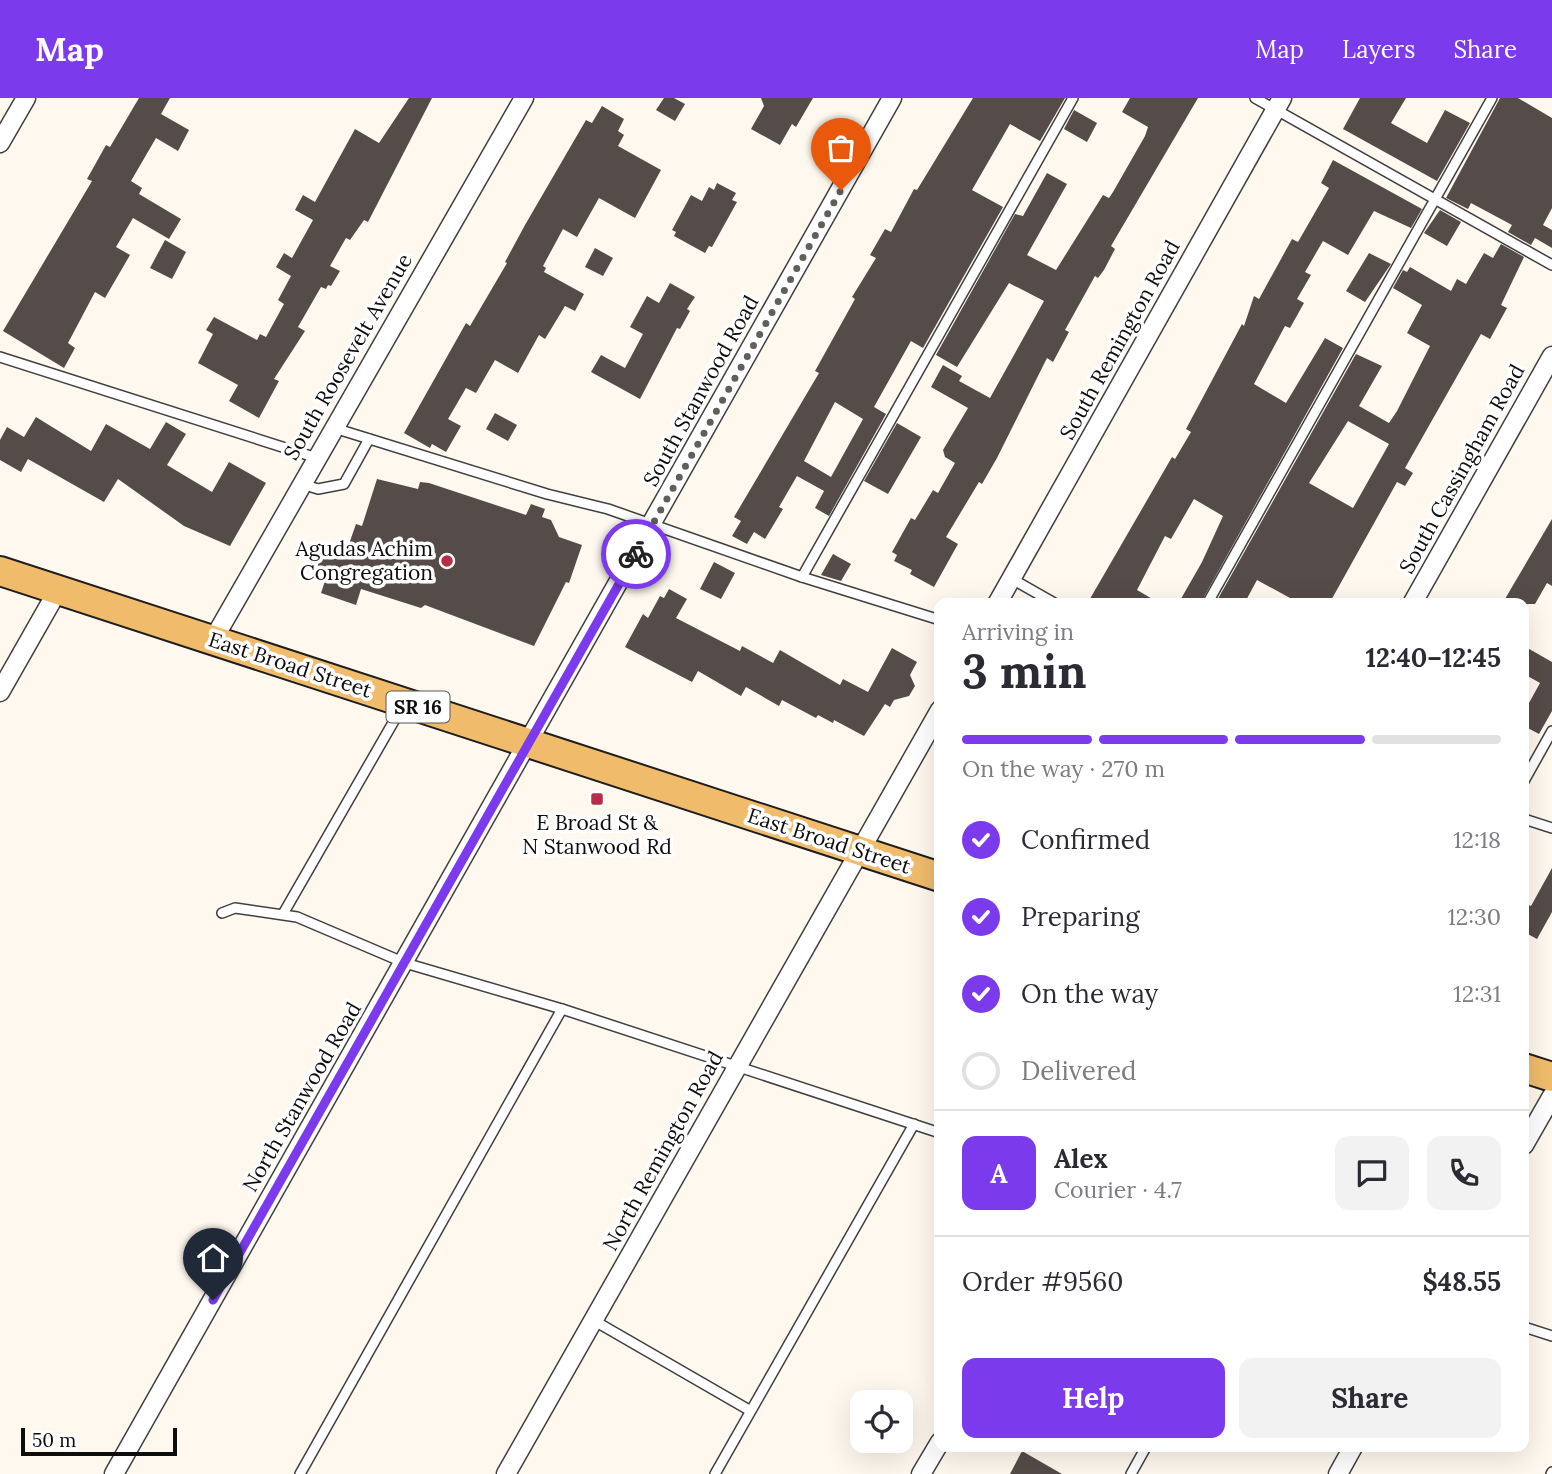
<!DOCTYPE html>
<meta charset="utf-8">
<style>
:root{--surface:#fff;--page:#f2f2f3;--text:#2b2b33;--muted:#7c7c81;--line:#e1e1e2;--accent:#7c3aed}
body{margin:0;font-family:Lora,serif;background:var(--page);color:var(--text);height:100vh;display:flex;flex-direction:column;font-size:26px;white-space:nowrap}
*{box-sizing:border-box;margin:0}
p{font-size:23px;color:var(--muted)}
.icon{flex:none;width:38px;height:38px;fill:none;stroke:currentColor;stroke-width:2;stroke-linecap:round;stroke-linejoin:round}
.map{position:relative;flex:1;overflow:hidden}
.details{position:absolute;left:934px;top:500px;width:595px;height:854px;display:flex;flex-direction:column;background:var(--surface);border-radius:14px;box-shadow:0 7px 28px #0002}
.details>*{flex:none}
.tools{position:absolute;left:850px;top:1292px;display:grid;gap:14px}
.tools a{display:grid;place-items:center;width:63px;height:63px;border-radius:14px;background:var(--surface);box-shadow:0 7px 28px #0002;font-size:35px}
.scale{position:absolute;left:21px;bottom:18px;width:156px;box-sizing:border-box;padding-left:7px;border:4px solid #0d0d0d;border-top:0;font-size:19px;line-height:24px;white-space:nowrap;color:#0d0d0d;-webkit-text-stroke:5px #fff;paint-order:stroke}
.pin{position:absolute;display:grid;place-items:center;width:60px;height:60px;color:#fff;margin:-72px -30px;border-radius:50% 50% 50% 0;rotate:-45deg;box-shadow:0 0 7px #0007}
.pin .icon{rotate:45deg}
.courier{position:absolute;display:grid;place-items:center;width:70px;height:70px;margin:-35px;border:5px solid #7c3aed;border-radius:50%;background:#fff;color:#222;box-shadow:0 2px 9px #0007}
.headline em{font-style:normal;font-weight:700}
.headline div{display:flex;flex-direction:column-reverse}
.headline{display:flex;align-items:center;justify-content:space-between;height:119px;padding:0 28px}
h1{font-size:46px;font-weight:700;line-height:52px}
.bar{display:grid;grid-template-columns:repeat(4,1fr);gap:10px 7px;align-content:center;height:84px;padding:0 28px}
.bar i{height:9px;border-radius:5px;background:var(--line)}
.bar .selected{background:var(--accent)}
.bar p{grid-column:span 4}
.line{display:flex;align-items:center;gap:18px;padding:0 28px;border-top:2px solid var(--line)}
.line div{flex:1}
.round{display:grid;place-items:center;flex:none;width:74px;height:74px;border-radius:14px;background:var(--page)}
ol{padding:0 28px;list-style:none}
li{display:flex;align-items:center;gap:21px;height:77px}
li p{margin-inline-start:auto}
li .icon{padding:7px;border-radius:50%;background:var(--accent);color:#fff;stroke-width:4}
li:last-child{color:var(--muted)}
li i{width:38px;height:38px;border:4px solid var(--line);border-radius:50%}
.button{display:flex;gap:14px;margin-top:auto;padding:14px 28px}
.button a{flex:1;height:80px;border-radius:14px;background:var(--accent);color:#fff;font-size:28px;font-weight:700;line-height:80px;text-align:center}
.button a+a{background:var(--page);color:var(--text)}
header{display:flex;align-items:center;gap:42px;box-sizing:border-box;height:98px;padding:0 35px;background:var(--accent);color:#fff}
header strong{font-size:33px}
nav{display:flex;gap:38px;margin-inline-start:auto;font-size:24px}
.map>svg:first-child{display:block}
.building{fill:#554c4a;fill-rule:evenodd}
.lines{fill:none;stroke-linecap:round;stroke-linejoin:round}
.lane-casing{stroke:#404040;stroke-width:12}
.street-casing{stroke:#404040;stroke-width:21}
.primary-casing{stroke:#1e1e1e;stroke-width:32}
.lane{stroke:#fff;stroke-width:9}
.street{stroke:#fff;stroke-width:18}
.primary{stroke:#f0bb6b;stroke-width:28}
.done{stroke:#615f5c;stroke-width:7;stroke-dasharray:0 12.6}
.route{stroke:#7c3aed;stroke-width:9}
.poi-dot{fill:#b52d49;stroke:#fff;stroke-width:2.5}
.labels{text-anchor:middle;stroke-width:7;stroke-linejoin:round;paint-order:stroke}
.shield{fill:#fff;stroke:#565656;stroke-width:2}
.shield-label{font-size:19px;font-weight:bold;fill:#0d0d0d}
.street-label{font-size:21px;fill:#0d0d0d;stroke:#fff}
.poi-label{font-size:21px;fill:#0d0d0d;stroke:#fff;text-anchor:end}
</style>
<header>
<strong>Map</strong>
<nav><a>Map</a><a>Layers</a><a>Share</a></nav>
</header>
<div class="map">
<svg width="1552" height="1376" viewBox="0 0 1552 1376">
<rect width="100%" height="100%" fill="#fef8ee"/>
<g class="building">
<path d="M 139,0 L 170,0 L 161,16 L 189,32 L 178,53 L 156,40 L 131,83 L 142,90 L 139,96 L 181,121 L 169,141 L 133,120 L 116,149 L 130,157 L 105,200 L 95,194 L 68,245 L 75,250 L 64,270 L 3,233 L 92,83 L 87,81 L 106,47 L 110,49 Z"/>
<path d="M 409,0 L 432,0 L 368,124 L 364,122 L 350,142 L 346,140 L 330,168 L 340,173 L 331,188 L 328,187 L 326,191 L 321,189 L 298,229 L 305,233 L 274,281 L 279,283 L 259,320 L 229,303 L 238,287 L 198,265 L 213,236 L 206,232 L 214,219 L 257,242 L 260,236 L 266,239 L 284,206 L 278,202 L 291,178 L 276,169 L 284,155 L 292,160 L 313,122 L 295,112 L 303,97 L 315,104 L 355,31 L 379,45 Z"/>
<path d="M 664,0 L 674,0 L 685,6 L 675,23 L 656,12 Z"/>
<path d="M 761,0 L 813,0 L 796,29 L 792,26 L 780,47 L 751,31 L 764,8 Z"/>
<path d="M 973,0 L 1065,0 L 1040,43 L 1010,26 L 972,92 L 1003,109 L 923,250 L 911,243 L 874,309 L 886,316 L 829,418 L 815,410 L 824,393 L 797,378 L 779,409 L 783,411 L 765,441 L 754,434 L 747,446 L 732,438 L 741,423 L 734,419 L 819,275 L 815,273 L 855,201 L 852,199 L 876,160 L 870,157 L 885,131 L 891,134 L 914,91 L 917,92 ZM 835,304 L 863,321 L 831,379 L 804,363 Z"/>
<path d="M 1130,0 L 1198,0 L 1111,148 L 1115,151 L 1104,172 L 1098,180 L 1095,178 L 1065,232 L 1069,234 L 1053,264 L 1047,260 L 997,360 L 982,386 L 979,384 L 946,439 L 958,446 L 934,489 L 910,476 L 912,472 L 894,463 L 897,457 L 892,454 L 911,420 L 915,422 L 933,392 L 938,395 L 955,365 L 945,359 L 943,352 L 968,310 L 931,289 L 943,267 L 962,278 L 959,283 L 990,300 L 1044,203 L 1009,185 L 957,269 L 936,257 L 1015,116 L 1023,118 L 1047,75 L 1067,86 L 1027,157 L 1056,172 L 1103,97 L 1109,100 L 1113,94 L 1145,38 L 1148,29 L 1122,14 Z"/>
<path d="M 1360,0 L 1406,0 L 1391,25 L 1427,45 L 1445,12 L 1470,25 L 1437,83 L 1343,31 Z"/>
<path d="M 1500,0 L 1518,0 L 1552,20 L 1552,110 L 1543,127 L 1552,132 L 1552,150 L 1535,140 L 1531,147 L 1508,134 L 1512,127 L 1471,105 L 1468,111 L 1446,100 Z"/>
<path d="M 602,8 L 624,21 L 618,33 L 624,37 L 618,48 L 661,72 L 635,120 L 599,100 L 577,139 L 563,131 L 543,168 L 546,170 L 544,174 L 584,196 L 575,213 L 565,208 L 545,241 L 539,237 L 518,275 L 495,262 L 476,295 L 466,290 L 448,321 L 461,328 L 446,354 L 432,346 L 430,350 L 404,335 L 466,225 L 470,228 L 507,165 L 505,164 L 525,127 L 586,22 L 592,25 Z"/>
<path d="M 1074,12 L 1097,25 L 1087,44 L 1064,31 Z"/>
<path d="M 1333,62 L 1422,111 L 1411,130 L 1374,113 L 1348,157 L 1323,143 L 1305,174 L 1311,177 L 1297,201 L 1304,205 L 1290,230 L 1285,228 L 1254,286 L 1286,305 L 1325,240 L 1343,250 L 1200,506 L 1178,506 L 1202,464 L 1223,418 L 1194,401 L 1171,441 L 1165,438 L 1137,492 L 1161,506 L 1087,506 L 1172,359 L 1175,361 L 1191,334 L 1186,331 L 1242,226 L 1244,228 L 1254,198 L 1259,201 L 1292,141 L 1298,144 L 1329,90 L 1321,85 Z"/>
<path d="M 717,85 L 736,95 L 732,102 L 737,104 L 712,149 L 709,148 L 705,155 L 674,138 L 676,134 L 672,132 L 691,97 L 702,103 L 709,89 L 714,92 Z"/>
<path d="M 1440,112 L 1461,124 L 1447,148 L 1424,135 Z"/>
<path d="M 165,142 L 186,154 L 172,181 L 150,170 Z"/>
<path d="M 1501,146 L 1524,159 L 1501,207 L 1507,210 L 1490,241 L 1481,236 L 1405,370 L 1413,375 L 1405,388 L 1397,384 L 1329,506 L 1301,506 L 1257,482 L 1244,506 L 1215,506 L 1356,256 L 1382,268 L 1359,308 L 1389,325 L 1397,313 L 1430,248 L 1407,235 L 1422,207 L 1393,190 L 1403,172 L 1407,174 L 1410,169 L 1451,193 L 1457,181 L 1466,186 L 1484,155 L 1493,160 ZM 1348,323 L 1389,346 L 1353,410 L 1309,385 Z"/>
<path d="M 595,150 L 613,160 L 603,178 L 585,169 Z"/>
<path d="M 1369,155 L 1391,166 L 1365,204 L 1346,193 Z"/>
<path d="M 670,185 L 695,199 L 687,211 L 690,213 L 680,231 L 677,230 L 640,301 L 591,274 L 601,257 L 625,270 L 643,236 L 630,229 L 647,198 L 659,205 Z"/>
<path d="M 495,315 L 517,327 L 508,343 L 486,331 Z"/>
<path d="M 36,319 L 91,353 L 106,326 L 150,351 L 166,324 L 186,336 L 167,367 L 212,394 L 229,364 L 266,385 L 230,448 L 184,428 L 118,381 L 104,404 L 28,361 L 21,374 L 0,362 L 0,342 L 7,329 L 24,339 Z"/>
<path d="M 897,325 L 921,339 L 888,396 L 864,383 Z"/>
<path d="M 377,381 L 418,391 L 420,384 L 429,385 L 526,417 L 531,406 L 545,411 L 542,419 L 551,422 L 559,439 L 582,447 L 569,485 L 566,484 L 534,548 L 425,507 L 421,510 L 361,491 L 356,507 L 321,495 L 325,483 L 317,472 L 319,462 L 335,454 L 339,443 L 349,446 L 356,426 L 362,428 Z"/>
<path d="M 1552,421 L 1552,488 L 1547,485 L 1535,506 L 1502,506 Z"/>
<path d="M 833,456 L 851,466 L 841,483 L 821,477 Z"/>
<path d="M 714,464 L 735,475 L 721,501 L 700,491 Z"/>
<path d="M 669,491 L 687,501 L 676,520 L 740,553 L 742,548 L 773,565 L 780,552 L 840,587 L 843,581 L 868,594 L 892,550 L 917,564 L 910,577 L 915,588 L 909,598 L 894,602 L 890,609 L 885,606 L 864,638 L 834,622 L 833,625 L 818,617 L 816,620 L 782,602 L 779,608 L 746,589 L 741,598 L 698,573 L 692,584 L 625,549 L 643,516 L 648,520 L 660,498 L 664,500 Z"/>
<path d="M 1524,548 L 1552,564 L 1552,613 L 1539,636 L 1524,628 L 1524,614 L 1540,585 L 1524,576 Z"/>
<path d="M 1552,770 L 1552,814 L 1537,841 L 1524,834 L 1524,805 L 1531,808 Z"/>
<path d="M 1022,1353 L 1062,1376 L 1010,1376 Z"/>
</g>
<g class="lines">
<g class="lane-casing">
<g id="lane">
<path d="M 1255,0 L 1552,167"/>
<path d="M 0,259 L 317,360"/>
<path d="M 334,330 L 547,396 L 608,411 L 802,479 L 940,522"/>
<path d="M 302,386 L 318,391 L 344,386 L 369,341"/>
<path d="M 802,479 L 1073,0"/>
<path d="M 1012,481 L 1056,506"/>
<path d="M 1207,506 L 1492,0"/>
<path d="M 1524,683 L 1552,633"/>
<path d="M 1524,721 L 1552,730"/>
<path d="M 222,815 L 235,810 L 297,819 L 405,865 L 562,911 L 940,1035"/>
<path d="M 283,816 L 402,609"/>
<path d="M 593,1222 L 749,1312"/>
<path d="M 1524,1229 L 1552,1238"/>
<path d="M 300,1376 L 562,911"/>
<path d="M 715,1376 L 914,1026"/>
<path d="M 1131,1376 L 1146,1349"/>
<path d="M 1551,1376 L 1552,1374"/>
</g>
</g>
<g class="street-casing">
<g id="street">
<path d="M 0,45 L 26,0"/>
<path d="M 997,506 L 1282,0"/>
<path d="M 1412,506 L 1552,258"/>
<path d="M 213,542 L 524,0"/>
<path d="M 0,594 L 58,492"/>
<path d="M 1524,1047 L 1552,998"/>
<path d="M 114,1376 L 892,0"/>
<path d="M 506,1376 L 940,612"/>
<path d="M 921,1376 L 940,1344"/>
<path d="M 1338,1376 L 1353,1349"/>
</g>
</g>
<g class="primary-casing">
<g id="primary">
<path d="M 0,473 L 940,779"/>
<path d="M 1524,970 L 1552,979"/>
</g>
</g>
<use href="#lane" class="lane"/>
<use href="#street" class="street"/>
<use href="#primary" class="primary"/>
</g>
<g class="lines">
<path class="done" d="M 636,456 L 841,92"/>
<path class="route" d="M 213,1202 L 636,456"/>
</g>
<g class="poi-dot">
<circle cx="447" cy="463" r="7"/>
<rect x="590" y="694" width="14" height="14" rx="3.5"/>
</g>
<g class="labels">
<rect class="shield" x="386.5" y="593.5" width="63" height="31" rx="5"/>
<g class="shield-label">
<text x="418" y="616">SR 16</text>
</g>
<g class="street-label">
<text transform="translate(1120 242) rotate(-61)" y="7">South Remington Road</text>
<text transform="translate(348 259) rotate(-60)" y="7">South Roosevelt Avenue</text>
<text transform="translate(701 293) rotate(-61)" y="7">South Stanwood Road</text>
<text transform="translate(1462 371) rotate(-61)" y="7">South Cassingham Road</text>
<text transform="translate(290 567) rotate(18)" y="7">East Broad Street</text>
<text transform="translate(829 743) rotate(18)" y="7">East Broad Street</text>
<text transform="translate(302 999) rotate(-60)" y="7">North Stanwood Road</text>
<text transform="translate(663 1053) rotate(-61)" y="7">North Remington Road</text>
</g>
<g class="poi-label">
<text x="433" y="458">Agudas Achim<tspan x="433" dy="24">Congregation</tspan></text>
<text x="597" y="732" text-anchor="middle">E Broad St &amp;<tspan x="597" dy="24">N Stanwood Rd</tspan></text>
</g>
</g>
</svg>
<div class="tools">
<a><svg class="icon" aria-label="locate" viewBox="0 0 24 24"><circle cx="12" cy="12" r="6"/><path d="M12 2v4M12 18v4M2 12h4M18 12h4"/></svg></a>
</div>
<div class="scale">50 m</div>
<div class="pin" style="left:841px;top:92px;background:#ea580c"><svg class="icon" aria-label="bag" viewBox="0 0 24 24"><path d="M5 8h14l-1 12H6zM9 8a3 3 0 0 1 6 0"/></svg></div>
<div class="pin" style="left:213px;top:1202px;background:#1f2937"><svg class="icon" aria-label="home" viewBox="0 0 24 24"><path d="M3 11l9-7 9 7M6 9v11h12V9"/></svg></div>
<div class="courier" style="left:636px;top:456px"><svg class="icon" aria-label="bike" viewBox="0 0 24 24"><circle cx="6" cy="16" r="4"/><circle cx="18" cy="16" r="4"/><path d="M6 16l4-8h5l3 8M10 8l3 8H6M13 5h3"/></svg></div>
<section class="details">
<div class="headline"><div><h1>3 min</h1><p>Arriving in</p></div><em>12:40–12:45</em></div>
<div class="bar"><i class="selected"></i><i class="selected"></i><i class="selected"></i><i></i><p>On the way · 270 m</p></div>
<ol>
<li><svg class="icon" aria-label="check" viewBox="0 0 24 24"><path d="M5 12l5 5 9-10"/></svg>Confirmed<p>12:18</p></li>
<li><svg class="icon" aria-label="check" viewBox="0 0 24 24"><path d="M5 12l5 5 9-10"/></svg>Preparing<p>12:30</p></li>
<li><svg class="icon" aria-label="check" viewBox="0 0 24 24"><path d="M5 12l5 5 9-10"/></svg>On the way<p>12:31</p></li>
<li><i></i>Delivered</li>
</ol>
<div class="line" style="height:126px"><b class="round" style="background:var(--accent);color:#fff">A</b><div><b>Alex</b><p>Courier · 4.7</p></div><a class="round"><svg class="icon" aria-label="chat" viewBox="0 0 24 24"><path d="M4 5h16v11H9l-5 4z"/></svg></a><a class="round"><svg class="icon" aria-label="phone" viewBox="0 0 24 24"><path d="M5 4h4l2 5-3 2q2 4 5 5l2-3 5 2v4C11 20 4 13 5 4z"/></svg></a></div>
<div class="line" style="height:91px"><div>Order #9560</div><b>$48.55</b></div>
<div class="button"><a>Help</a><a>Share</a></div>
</section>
</div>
